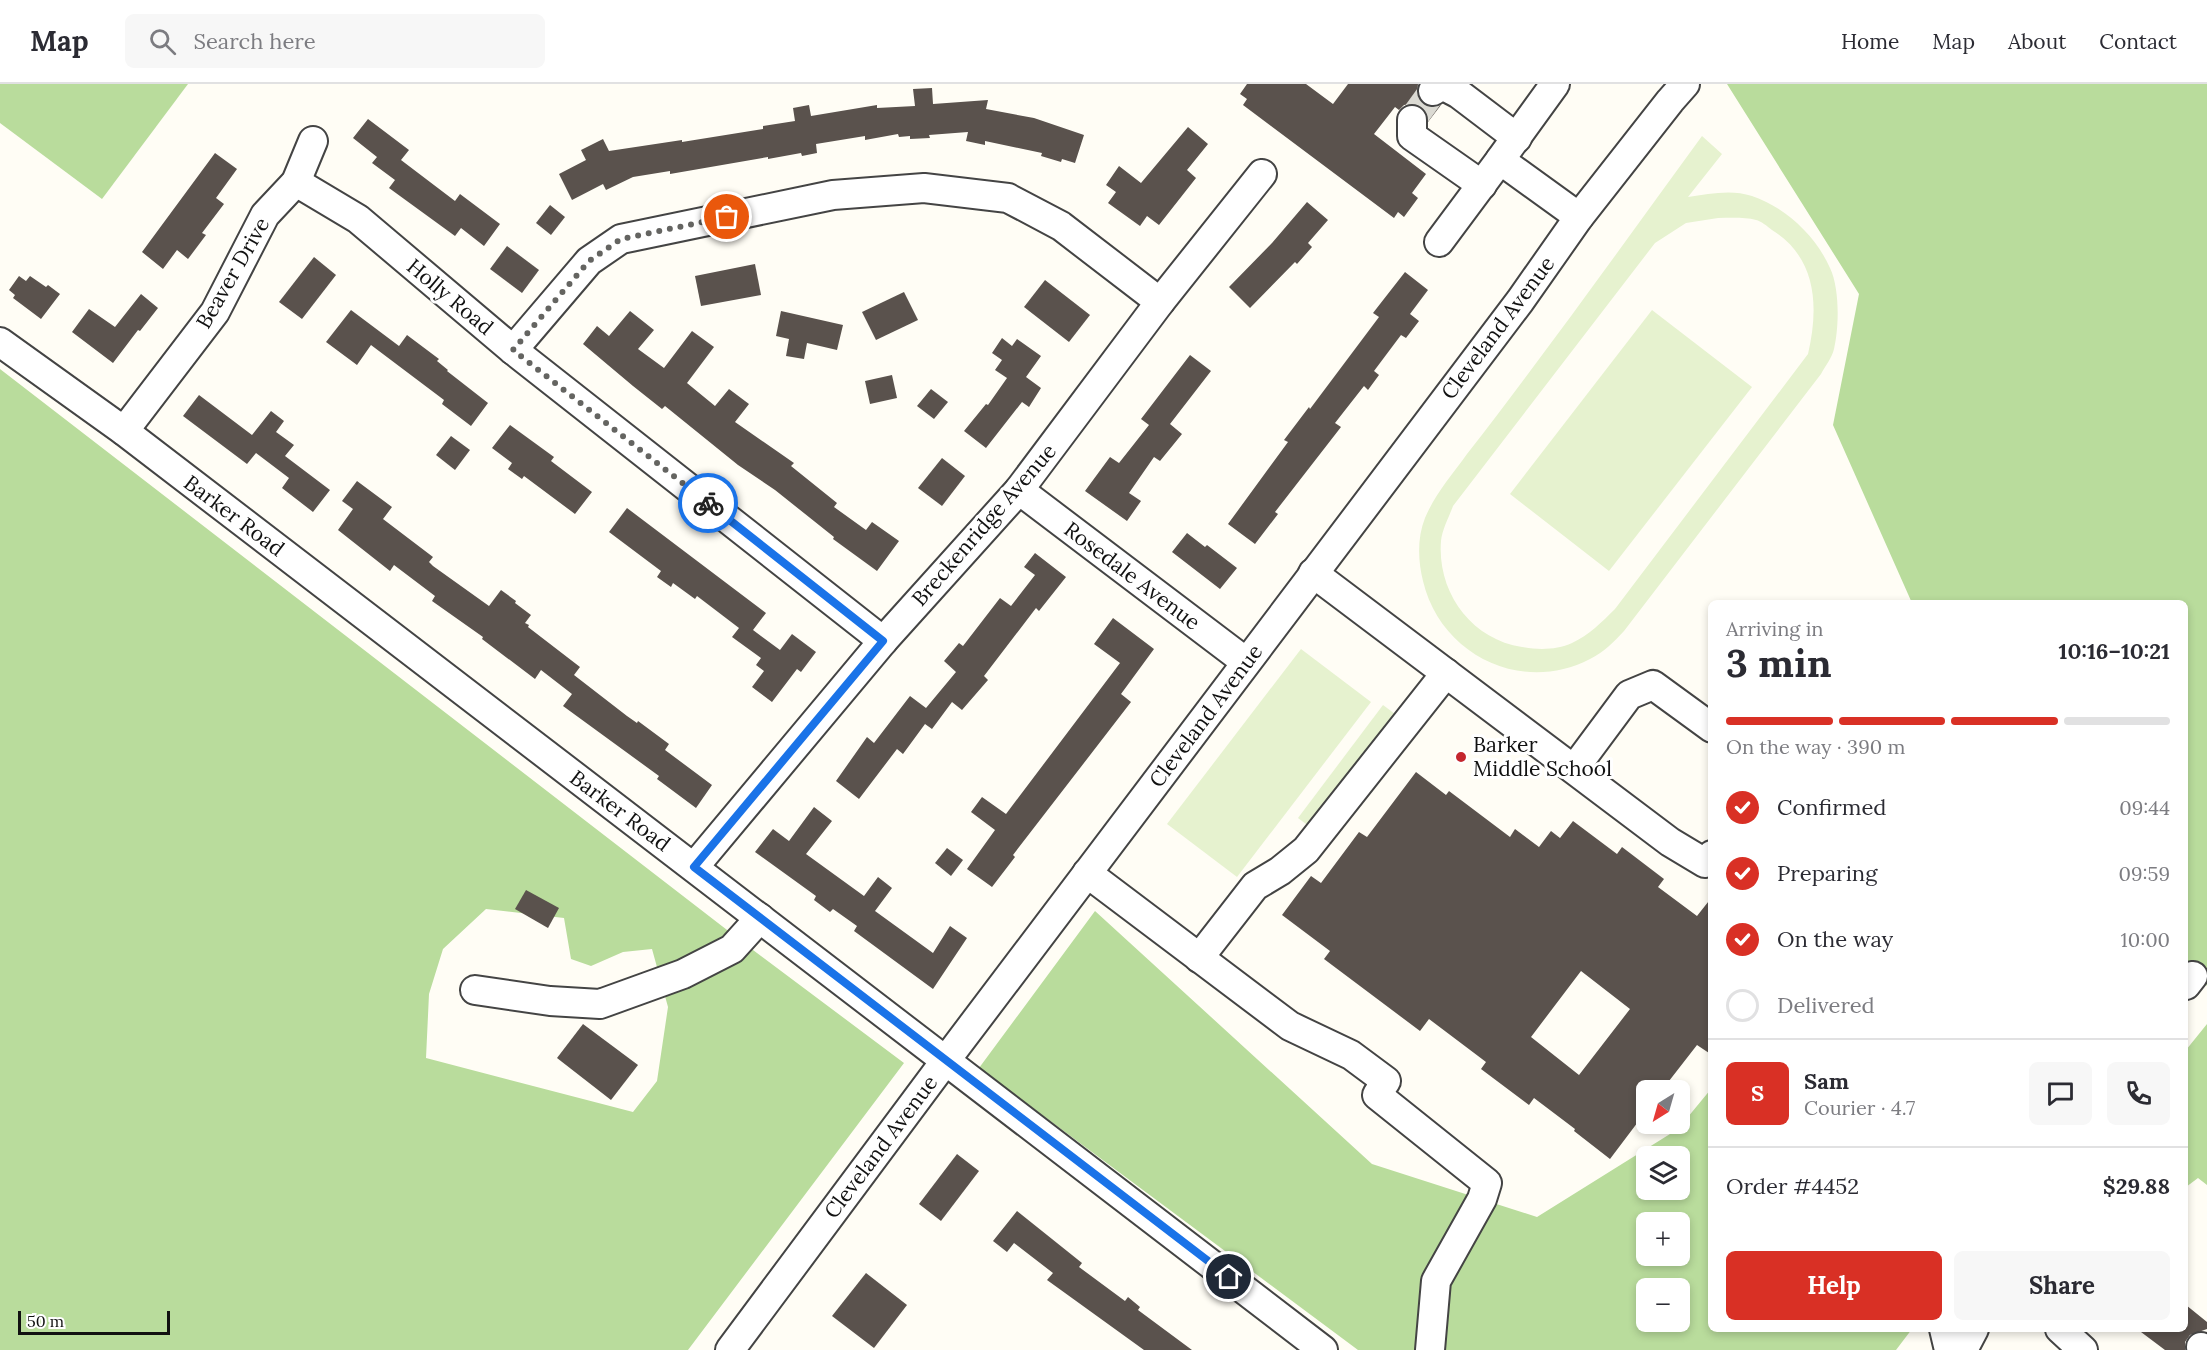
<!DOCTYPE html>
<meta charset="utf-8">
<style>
:root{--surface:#fff;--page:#f7f7f7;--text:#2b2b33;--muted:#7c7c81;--line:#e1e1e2;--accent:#d93025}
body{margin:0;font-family:Lora,serif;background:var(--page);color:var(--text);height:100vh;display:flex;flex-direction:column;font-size:22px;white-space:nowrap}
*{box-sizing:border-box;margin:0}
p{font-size:20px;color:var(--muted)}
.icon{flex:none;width:33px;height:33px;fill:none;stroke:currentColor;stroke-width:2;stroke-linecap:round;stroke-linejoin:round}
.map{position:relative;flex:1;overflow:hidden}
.panel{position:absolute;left:1708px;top:516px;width:480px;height:732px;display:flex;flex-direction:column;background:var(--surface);border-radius:9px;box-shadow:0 3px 9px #0003}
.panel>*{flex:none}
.needle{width:39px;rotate:217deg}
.controls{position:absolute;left:1636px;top:996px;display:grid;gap:12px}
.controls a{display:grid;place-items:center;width:54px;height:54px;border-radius:9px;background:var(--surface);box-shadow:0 3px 9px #0003;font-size:30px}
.scale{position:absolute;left:18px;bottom:15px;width:152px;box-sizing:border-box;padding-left:6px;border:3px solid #111;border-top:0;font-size:16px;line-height:21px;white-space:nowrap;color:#111;-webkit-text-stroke:4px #fff;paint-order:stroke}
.pin{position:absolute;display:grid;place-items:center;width:51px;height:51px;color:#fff;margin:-26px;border:3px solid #fff;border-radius:50%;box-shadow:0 2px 6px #0007}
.courier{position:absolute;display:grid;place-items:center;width:60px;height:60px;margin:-30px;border:4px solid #1a73e8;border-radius:50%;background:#fff;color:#222;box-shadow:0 2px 8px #0007}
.headline em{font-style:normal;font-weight:800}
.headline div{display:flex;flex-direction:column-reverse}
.headline{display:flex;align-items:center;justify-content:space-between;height:102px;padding:0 18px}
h1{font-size:39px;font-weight:800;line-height:45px}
.bar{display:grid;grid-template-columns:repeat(4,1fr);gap:9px 6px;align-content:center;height:72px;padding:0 18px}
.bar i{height:8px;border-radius:4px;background:var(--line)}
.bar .selected{background:var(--accent)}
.bar p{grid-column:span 4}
.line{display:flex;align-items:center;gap:15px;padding:0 18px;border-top:2px solid var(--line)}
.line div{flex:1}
.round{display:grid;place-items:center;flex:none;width:63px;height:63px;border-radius:9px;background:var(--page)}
ol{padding:0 18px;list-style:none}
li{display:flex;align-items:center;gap:18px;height:66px}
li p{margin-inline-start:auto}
li .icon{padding:6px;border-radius:50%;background:var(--accent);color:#fff;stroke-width:4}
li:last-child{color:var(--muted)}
li i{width:33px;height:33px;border:3px solid var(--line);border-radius:50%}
.button{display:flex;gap:12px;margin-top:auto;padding:12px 18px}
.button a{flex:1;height:69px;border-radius:9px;background:var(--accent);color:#fff;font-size:24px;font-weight:800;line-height:69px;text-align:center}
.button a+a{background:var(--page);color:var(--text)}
header{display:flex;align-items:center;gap:36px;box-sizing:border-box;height:84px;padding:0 30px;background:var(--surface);border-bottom:2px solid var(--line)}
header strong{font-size:28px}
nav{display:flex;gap:33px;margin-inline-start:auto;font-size:21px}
.search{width:420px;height:54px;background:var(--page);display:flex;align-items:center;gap:15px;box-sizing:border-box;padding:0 21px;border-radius:9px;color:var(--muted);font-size:22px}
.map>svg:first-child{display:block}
.forest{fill:#b9dc9c;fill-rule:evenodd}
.pitch{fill:#e6f2cf;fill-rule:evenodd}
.building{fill:#5a524d;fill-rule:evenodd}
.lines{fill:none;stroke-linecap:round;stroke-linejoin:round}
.minor-tunnel{stroke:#dbdad3;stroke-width:28;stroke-dasharray:28 14;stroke-linecap:butt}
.minor-casing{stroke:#444;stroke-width:32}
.minor{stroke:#fff;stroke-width:28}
.done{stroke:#646461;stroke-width:6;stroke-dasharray:0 10.8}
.route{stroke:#1a73e8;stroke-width:8}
.poi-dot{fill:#c4262e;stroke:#fff;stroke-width:2}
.labels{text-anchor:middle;stroke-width:6;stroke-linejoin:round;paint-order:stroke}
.street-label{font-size:21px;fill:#111;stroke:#fff}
.poi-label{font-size:21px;fill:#111;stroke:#fff;text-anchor:start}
</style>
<header>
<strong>Map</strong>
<div class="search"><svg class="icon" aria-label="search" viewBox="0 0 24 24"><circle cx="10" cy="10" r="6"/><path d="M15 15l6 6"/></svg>Search here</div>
<nav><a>Home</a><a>Map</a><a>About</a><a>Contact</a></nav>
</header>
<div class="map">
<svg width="2207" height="1266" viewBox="0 0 2207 1266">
<rect width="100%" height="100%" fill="#fffdf5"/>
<g class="forest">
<path d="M 0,0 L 188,0 L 102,115 L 0,39 Z"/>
<path d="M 1727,0 L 2207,0 L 2207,902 L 2186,879 L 2186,519 L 1912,519 L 1833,341 L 1859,210 Z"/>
<path d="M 0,285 L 753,866 L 904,979 L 688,1266 L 0,1266 ZM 486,825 L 564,834 L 571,875 L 591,882 L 623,868 L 652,865 L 668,923 L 657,997 L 633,1028 L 426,974 L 429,910 L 443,865 Z"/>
<path d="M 1095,827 L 1372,1080 L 1537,1133 L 1678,1045 L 1711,1005 L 1712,1245 L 1912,1245 L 1896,1266 L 1358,1266 L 979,984 ZM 1647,1072 L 1680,1072 L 1680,1106 L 1647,1106 ZM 1647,1138 L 1680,1138 L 1680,1172 L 1647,1172 ZM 1647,1204 L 1680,1204 L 1680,1238 L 1647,1238 Z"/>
<path d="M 2207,940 L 2207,1101 L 2198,1094 L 2186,1103 L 2186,966 Z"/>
</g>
<g class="pitch">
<path d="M 1702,52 L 1722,70 L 1688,113 C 1709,110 1731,105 1752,112 C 1785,123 1816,152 1830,184 C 1840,205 1839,244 1834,265 C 1832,274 1825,282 1821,290 L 1624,547 C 1614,558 1604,568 1590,575 C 1521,611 1440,570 1423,497 C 1418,477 1417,454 1425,434 C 1435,410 1452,391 1467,370 C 1487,345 1506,319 1525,294 C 1585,214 1643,133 1702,52 ZM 1718,134 C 1730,134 1745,133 1756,136 C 1761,137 1767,142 1772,146 C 1817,174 1819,223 1808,270 L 1615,525 C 1602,538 1589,551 1572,559 C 1557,566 1538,566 1522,563 C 1471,555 1437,508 1441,457 C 1442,446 1449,433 1453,422 L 1655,159 L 1686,139 Z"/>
<path d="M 1652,226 L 1752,303 L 1609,487 L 1510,410 Z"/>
<path d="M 1301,565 L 1371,618 L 1237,793 L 1167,740 Z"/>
<path d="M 1383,621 L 1415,645 L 1330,758 L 1298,734 Z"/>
</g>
<g class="building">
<path d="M 1247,0 L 1306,0 L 1333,20 L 1348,0 L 1418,0 L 1417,9 L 1420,17 L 1426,22 L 1433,23 L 1441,21 L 1428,38 L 1427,28 L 1420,21 L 1411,20 L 1404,21 L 1399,26 L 1395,23 L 1374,50 L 1426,90 L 1412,109 L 1418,114 L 1404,133 L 1398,128 L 1394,134 L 1243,21 L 1247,15 L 1240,10 Z"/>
<path d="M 932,4 L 933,20 L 988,16 L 986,25 L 1034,34 L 1084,51 L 1075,79 L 1062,75 L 1061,78 L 1041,72 L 1042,69 L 985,57 L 985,61 L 966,57 L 968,48 L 929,51 L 930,54 L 910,55 L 910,52 L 899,53 L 898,50 L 865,56 L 865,52 L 816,60 L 817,69 L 802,72 L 801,69 L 768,75 L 768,73 L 670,90 L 670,87 L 633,93 L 606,106 L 603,100 L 572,116 L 559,90 L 586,76 L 581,66 L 603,55 L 609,67 L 682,56 L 682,58 L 763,45 L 763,42 L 795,37 L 793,24 L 809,21 L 811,32 L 877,21 L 877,24 L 915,22 L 913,5 Z"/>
<path d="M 368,35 L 409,66 L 401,76 L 455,117 L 460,110 L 500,140 L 484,162 L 461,144 L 455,152 L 389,104 L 395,96 L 372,79 L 377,73 L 353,54 Z"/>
<path d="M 1188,43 L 1208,60 L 1187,86 L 1196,94 L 1159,141 L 1147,132 L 1140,142 L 1108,119 L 1116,108 L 1106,101 L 1119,82 L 1141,99 Z"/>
<path d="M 215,69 L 237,85 L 216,114 L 224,120 L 202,149 L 206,151 L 188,175 L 177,166 L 163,185 L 142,168 Z"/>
<path d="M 1307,118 L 1328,136 L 1308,159 L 1312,163 L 1297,180 L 1295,178 L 1250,224 L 1229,203 L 1272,159 Z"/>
<path d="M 550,121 L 565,133 L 551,151 L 536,139 Z"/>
<path d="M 507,162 L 539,186 L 522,209 L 490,185 Z"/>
<path d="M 314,173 L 336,191 L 302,235 L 279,218 Z"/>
<path d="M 755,180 L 761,211 L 701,222 L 695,192 Z"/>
<path d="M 1405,188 L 1428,206 L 1410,230 L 1419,237 L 1406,254 L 1401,251 L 1374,287 L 1379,291 L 1368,306 L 1364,302 L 1335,339 L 1341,343 L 1275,428 L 1278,430 L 1255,460 L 1228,440 L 1288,358 L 1284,356 L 1309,323 L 1310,325 L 1379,233 L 1373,229 Z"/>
<path d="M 19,192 L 26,197 L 30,192 L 46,203 L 48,201 L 60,210 L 41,235 L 13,214 L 15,211 L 9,206 Z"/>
<path d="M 1045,196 L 1090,231 L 1069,258 L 1024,223 Z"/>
<path d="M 904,208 L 918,236 L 876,256 L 862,228 Z"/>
<path d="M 141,210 L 158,224 L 140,247 L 138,246 L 113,279 L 72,248 L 89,225 L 115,243 Z"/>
<path d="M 351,226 L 399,262 L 407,251 L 439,275 L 437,277 L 448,286 L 447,287 L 488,319 L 471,342 L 442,320 L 444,316 L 371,261 L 357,281 L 326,258 Z"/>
<path d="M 630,227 L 654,246 L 638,265 L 664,284 L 692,247 L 714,263 L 687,299 L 715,322 L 729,305 L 749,320 L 735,338 L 794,379 L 791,382 L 837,419 L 834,423 L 866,446 L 872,438 L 899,457 L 877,487 L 833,455 L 834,453 L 775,406 L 738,381 L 665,322 L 662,325 L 633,302 L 583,260 L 597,242 L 609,252 Z"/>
<path d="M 781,227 L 843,241 L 837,266 L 807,259 L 804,275 L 786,272 L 789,255 L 776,252 Z"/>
<path d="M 1002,254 L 1012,262 L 1017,255 L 1041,272 L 1026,293 L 1041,304 L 1029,323 L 1022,318 L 986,364 L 964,347 L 986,320 L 988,321 L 1007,294 L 995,286 L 1002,276 L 992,269 Z"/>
<path d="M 1190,271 L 1211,287 L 1170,340 L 1182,350 L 1160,377 L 1154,373 L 1129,409 L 1141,417 L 1127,437 L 1085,407 L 1110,373 L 1119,379 L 1149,341 L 1141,335 Z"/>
<path d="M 892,291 L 897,314 L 870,320 L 865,297 Z"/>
<path d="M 931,305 L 948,318 L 934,335 L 917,322 Z"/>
<path d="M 199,311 L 252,351 L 271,327 L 284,337 L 276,348 L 294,361 L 285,372 L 330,406 L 313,428 L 282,404 L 289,394 L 256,369 L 247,380 L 183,332 Z"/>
<path d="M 510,341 L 554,373 L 551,377 L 592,408 L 575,430 L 524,392 L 522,395 L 508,385 L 512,379 L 492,364 Z"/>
<path d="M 451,352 L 470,366 L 455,386 L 436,371 Z"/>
<path d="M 942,374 L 965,392 L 942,422 L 918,404 Z"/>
<path d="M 357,397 L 392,423 L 383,435 L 433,473 L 429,478 L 433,482 L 489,522 L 501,506 L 516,517 L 515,519 L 531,531 L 525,539 L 529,541 L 528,543 L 580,583 L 574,591 L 627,632 L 637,639 L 638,637 L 669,660 L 665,666 L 712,701 L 696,724 L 657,695 L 659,692 L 563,622 L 572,610 L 541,586 L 535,595 L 482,555 L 483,553 L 432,517 L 435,512 L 394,481 L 390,487 L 338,446 L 353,425 L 342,417 Z"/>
<path d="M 627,424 L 766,529 L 753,546 L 780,566 L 792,550 L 816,568 L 801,588 L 797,585 L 772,618 L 752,603 L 764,587 L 756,581 L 761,574 L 732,553 L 739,544 L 697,512 L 695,515 L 673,499 L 671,503 L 657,493 L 661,487 L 609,448 Z"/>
<path d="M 1187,449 L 1205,463 L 1207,461 L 1237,484 L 1220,505 L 1172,468 Z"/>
<path d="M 1035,469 L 1066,493 L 1039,527 L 1036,524 L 984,592 L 988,596 L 962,626 L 952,618 L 932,645 L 925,640 L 903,670 L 897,665 L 859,715 L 836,697 L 867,653 L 874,659 L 910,612 L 926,624 L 956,588 L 944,577 L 959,559 L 963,562 L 1000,514 L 1011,522 L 1035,491 L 1024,483 Z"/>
<path d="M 1113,534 L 1154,565 L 1121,610 L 1131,618 L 1013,771 L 1015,773 L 992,803 L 967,785 L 995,746 L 971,728 L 982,713 L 1006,730 L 1120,579 L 1094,560 Z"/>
<path d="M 1416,688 L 1446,711 L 1449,707 L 1510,753 L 1515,745 L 1539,763 L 1551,747 L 1560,754 L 1573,737 L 1617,770 L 1622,763 L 1664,795 L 1658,803 L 1697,832 L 1712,813 L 1712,971 L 1697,961 L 1662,1006 L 1647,1006 L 1647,1026 L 1610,1075 L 1574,1047 L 1575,1045 L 1534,1014 L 1529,1021 L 1481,985 L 1486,978 L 1429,935 L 1420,947 L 1324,875 L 1330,867 L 1282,831 L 1311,792 L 1321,799 L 1359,748 L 1367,753 ZM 1581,887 L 1630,925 L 1579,991 L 1531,953 Z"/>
<path d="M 814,723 L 832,737 L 806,770 L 864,812 L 878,793 L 892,804 L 875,827 L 933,869 L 950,842 L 967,854 L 933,905 L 854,847 L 857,842 L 833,825 L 830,828 L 814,816 L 816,812 L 755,768 L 773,745 L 789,757 Z"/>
<path d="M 947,764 L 963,776 L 951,792 L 935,779 Z"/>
<path d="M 526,806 L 559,824 L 548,844 L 515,825 Z"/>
<path d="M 583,940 L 638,981 L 611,1016 L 557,974 Z"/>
<path d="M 957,1070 L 979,1087 L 941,1137 L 919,1120 Z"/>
<path d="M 1017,1127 L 1082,1179 L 1079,1183 L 1125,1217 L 1128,1213 L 1140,1223 L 1138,1226 L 1192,1266 L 1144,1266 L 1047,1196 L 1053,1189 L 1014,1159 L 1007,1168 L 993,1157 Z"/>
<path d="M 866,1189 L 907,1221 L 874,1264 L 832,1232 Z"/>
<path d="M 2186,1221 L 2207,1238 L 2207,1245 L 2190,1251 L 2185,1258 L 2185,1266 L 2165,1266 L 2137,1245 L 2186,1245 Z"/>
</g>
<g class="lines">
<path class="minor-tunnel" d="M 1412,36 L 1433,7"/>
<g class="minor-casing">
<g id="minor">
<path d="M 1555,0 L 1500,76 L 1579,133"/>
<path d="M 1433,7 L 1442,1 L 1459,10 L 1517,54"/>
<path d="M 1412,36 L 1412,52 L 1482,101"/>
<path d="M 296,98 L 358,135 L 513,266 L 883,557"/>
<path d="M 1439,158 L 1500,76"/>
<path d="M 0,258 L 124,347 L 1323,1266"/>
<path d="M 513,266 L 589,177 L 621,155 L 833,111 L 924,104 L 1008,114 L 1061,142 L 1160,218"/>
<path d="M 124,347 L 215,228 L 265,131 L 296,98 L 313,57"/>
<path d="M 1019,406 L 1246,578"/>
<path d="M 1313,489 L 1670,758 L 1705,779 L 1712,771"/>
<path d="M 1574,685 L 1629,611 L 1653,601 L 1712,644"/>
<path d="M 694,783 L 883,557 L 1019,406 L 1160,218 L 1262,90"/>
<path d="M 1087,789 L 1290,942 L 1351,971 L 1386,997 L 1377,1011 L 1487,1099 L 1482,1115 L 1436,1197 L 1430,1266"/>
<path d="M 1199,874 L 1255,802 L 1280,787 L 1306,766 L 1446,589"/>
<path d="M 2186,901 L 2193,892"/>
<path d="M 475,906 L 550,917 L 600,920 L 683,890 L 732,865 L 760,834"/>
<path d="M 1944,1245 L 1949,1266"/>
<path d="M 2060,1245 L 2083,1266"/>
<path d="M 2201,1263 L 2204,1266"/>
<path d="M 730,1266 L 946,976 L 1520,217 L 1579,133 L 1670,17 L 1685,0"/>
<path d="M 1963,1266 L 1974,1245"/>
</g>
</g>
<use href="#minor" class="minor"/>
</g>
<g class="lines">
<path class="done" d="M 708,419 L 513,266 L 589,177 L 621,155 L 727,133"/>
<path class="route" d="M 708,419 L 883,557 L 694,783 L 1229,1193"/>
</g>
<circle class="poi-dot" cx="1461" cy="673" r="6"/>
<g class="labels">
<g class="street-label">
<text transform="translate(233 189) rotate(-60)" y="7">Beaver Drive</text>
<text transform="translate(450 213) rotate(40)" y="7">Holly Road</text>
<text transform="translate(1498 244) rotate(-53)" y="7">Cleveland Avenue</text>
<text transform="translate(234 432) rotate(37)" y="7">Barker Road</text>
<text transform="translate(984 441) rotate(-49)" y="7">Breckenridge Avenue</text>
<text transform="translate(1132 492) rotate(37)" y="7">Rosedale Avenue</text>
<text transform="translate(1206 632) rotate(-53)" y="7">Cleveland Avenue</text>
<text transform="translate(620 727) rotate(37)" y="7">Barker Road</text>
<text transform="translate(881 1063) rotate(-53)" y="7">Cleveland Avenue</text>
</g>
<g class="poi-label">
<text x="1473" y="668">Barker<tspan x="1473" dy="24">Middle School</tspan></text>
</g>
</g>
</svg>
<div class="controls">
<a><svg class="needle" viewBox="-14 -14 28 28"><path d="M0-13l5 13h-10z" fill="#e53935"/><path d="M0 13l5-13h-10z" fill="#7c7c81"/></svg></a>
<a><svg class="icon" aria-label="layers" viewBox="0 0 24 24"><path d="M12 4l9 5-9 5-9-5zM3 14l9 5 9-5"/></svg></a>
<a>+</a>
<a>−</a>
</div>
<div class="scale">50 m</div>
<div class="pin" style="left:727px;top:133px;background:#ea580c"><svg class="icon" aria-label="bag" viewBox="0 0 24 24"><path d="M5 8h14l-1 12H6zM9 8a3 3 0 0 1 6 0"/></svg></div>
<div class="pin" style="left:1229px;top:1193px;background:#1f2937"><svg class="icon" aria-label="home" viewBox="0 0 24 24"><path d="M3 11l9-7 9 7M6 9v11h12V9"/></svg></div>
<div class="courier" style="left:708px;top:419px"><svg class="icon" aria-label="bike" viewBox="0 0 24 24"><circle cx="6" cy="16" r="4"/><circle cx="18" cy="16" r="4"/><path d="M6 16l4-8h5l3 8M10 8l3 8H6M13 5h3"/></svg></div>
<section class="panel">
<div class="headline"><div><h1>3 min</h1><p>Arriving in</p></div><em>10:16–10:21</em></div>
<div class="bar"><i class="selected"></i><i class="selected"></i><i class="selected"></i><i></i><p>On the way · 390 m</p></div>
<ol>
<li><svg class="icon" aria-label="check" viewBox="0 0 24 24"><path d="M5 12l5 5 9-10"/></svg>Confirmed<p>09:44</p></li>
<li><svg class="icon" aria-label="check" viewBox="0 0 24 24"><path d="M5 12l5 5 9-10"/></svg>Preparing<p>09:59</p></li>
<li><svg class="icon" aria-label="check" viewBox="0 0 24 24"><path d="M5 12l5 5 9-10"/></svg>On the way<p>10:00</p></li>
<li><i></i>Delivered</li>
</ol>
<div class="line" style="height:108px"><b class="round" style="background:var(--accent);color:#fff">S</b><div><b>Sam</b><p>Courier · 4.7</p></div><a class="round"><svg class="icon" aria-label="chat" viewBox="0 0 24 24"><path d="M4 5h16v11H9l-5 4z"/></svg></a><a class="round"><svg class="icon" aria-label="phone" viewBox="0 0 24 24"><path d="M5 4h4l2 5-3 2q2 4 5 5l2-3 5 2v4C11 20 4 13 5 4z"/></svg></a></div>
<div class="line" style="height:78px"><div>Order #4452</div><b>$29.88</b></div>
<div class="button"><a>Help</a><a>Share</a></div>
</section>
</div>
